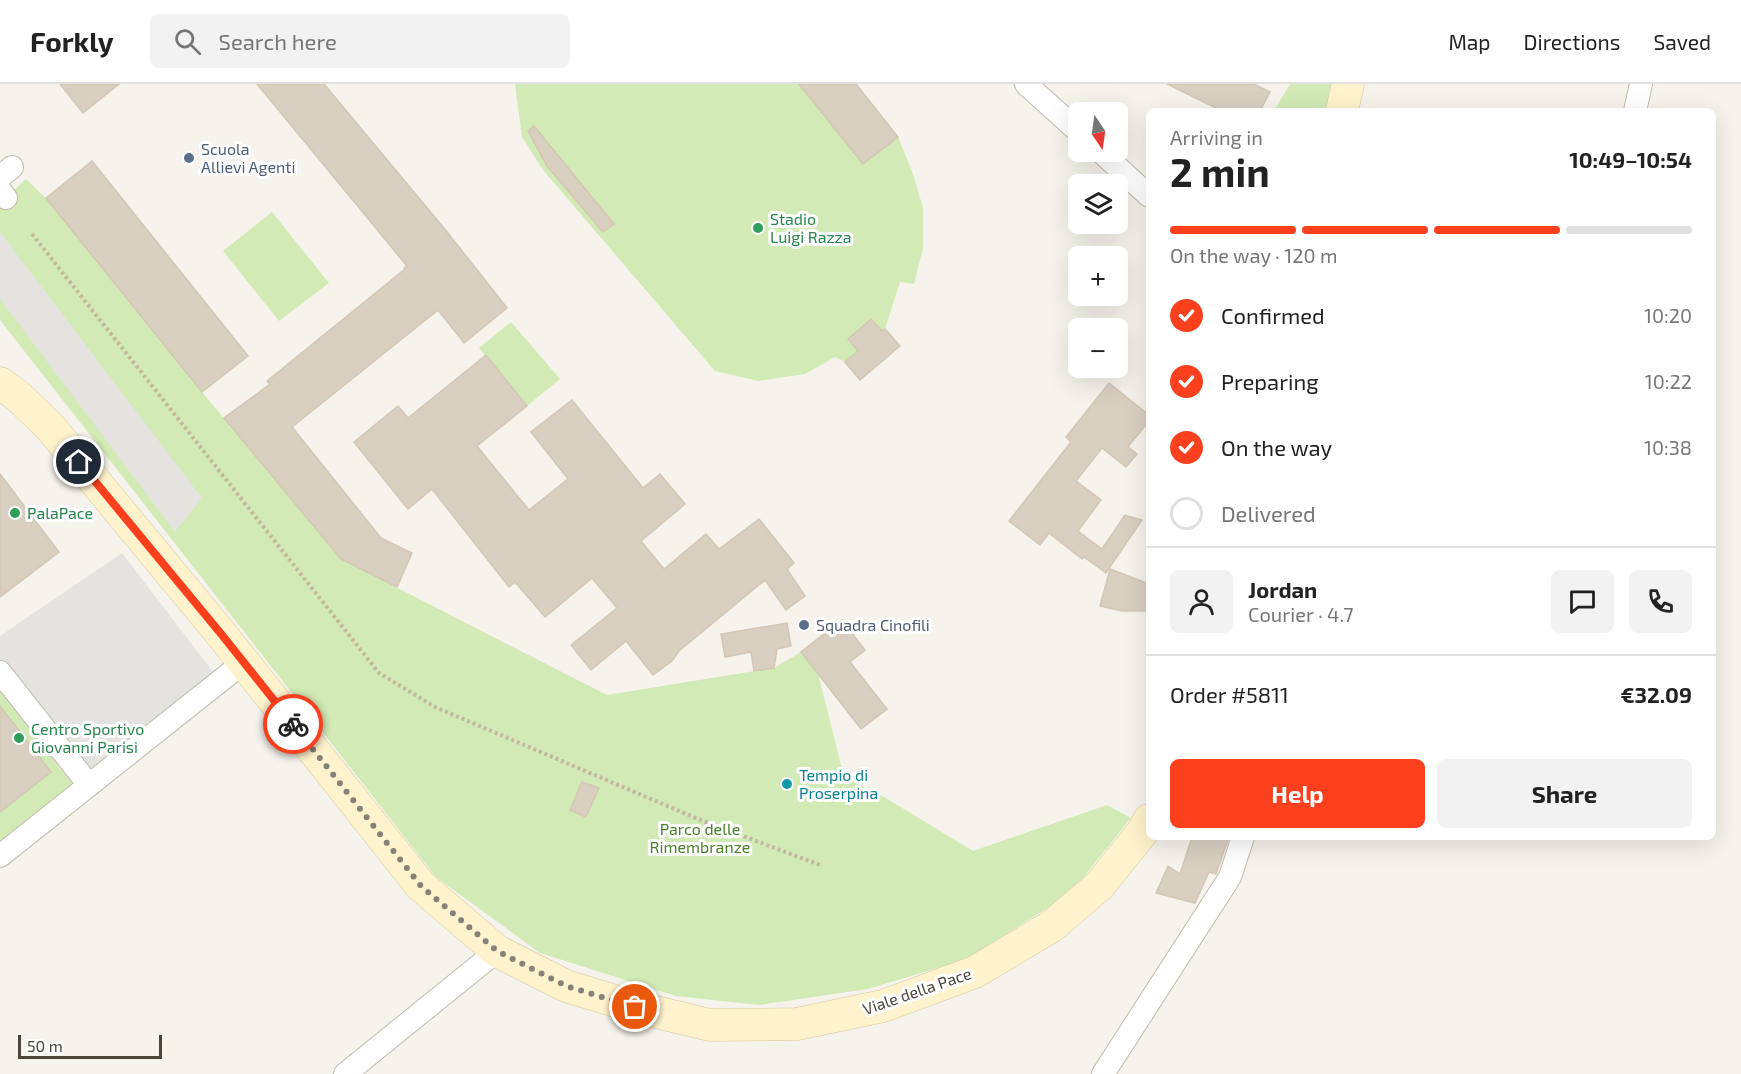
<!DOCTYPE html>
<meta charset="utf-8">
<style>
:root{--surface:#fff;--page:#f2f2f2;--text:#222;--muted:#767676;--line:#e0e0e0;--accent:#fc3f1d}
body{margin:0;font-family:"Exo 2",sans-serif;background:var(--page);color:var(--text);height:100vh;display:flex;flex-direction:column;font-size:22px;white-space:nowrap}
*{box-sizing:border-box;margin:0}
p{font-size:20px;color:var(--muted)}
.icon{flex:none;width:33px;height:33px;fill:none;stroke:currentColor;stroke-width:2;stroke-linecap:round;stroke-linejoin:round}
.map{position:relative;flex:1;overflow:hidden}
.panel{position:absolute;left:1146px;top:24px;width:570px;height:732px;display:flex;flex-direction:column;background:var(--surface);border-radius:9px;box-shadow:0 6px 24px #0002}
.panel>*{flex:none}
.needle{width:39px;rotate:167deg}
.fabs{position:absolute;left:1068px;top:18px;display:grid;gap:12px}
.fabs a{display:grid;place-items:center;width:60px;height:60px;border-radius:9px;background:var(--surface);box-shadow:0 6px 24px #0002;font-size:30px}
.scale{position:absolute;left:18px;bottom:15px;width:144px;box-sizing:border-box;padding-left:6px;border:3px solid #4b4439;border-top:0;font-size:16px;line-height:21px;white-space:nowrap;color:#4b4439;-webkit-text-stroke:4px #fff;paint-order:stroke}
.pin{position:absolute;display:grid;place-items:center;width:51px;height:51px;color:#fff;margin:-26px;border:3px solid #fff;border-radius:50%;box-shadow:0 2px 6px #0007}
.courier{position:absolute;display:grid;place-items:center;width:60px;height:60px;margin:-30px;border:4px solid #fc3f1d;border-radius:50%;background:#fff;color:#222;box-shadow:0 2px 8px #0007}
.overview em{font-style:normal;font-weight:700}
.overview div{display:flex;flex-direction:column-reverse}
.overview{display:flex;align-items:center;justify-content:space-between;height:102px;padding:0 24px}
h1{font-size:39px;font-weight:700;line-height:45px}
.bar{display:grid;grid-template-columns:repeat(4,1fr);gap:9px 6px;align-content:center;height:72px;padding:0 24px}
.bar i{height:8px;border-radius:4px;background:var(--line)}
.bar .on{background:var(--accent)}
.bar p{grid-column:span 4}
.line{display:flex;align-items:center;gap:15px;padding:0 24px;border-top:2px solid var(--line)}
.line div{flex:1}
.round{display:grid;place-items:center;flex:none;width:63px;height:63px;border-radius:9px;background:var(--page)}
ol{padding:0 24px;list-style:none}
li{display:flex;align-items:center;gap:18px;height:66px}
li p{margin-inline-start:auto}
li .icon{padding:6px;border-radius:50%;background:var(--accent);color:#fff;stroke-width:4}
li:last-child{color:var(--muted)}
li i{width:33px;height:33px;border:3px solid var(--line);border-radius:50%}
.button{display:flex;gap:12px;margin-top:auto;padding:12px 24px}
.button a{flex:1;height:69px;border-radius:9px;background:var(--accent);color:#fff;font-size:24px;font-weight:700;line-height:69px;text-align:center}
.button a+a{background:var(--page);color:var(--text)}
header{display:flex;align-items:center;gap:36px;box-sizing:border-box;height:84px;padding:0 30px;background:var(--surface);border-bottom:2px solid var(--line)}
header strong{font-size:28px}
nav{display:flex;gap:33px;margin-inline-start:auto;font-size:21px}
.search{width:420px;height:54px;background:var(--page);display:flex;align-items:center;gap:15px;box-sizing:border-box;padding:0 21px;border-radius:9px;color:var(--muted);font-size:22px}
.map>svg:first-child{display:block}
.green{fill:#d2eab5}
.parking{fill:#e5e3e0}
.building{fill:#d8cfc1;stroke:#d3c7b4;stroke-width:1.5}
.lines{fill:none;stroke-linecap:round;stroke-linejoin:round}
.minor-casing{stroke:#c2bbae;stroke-width:24}
.secondary-casing{stroke:#d6c79b;stroke-width:33}
.path{stroke:#c4b79f;stroke-width:4;stroke-dasharray:3 3;stroke-linecap:butt}
.minor{stroke:#fff;stroke-width:22}
.secondary{stroke:#fff3cd;stroke-width:32}
.done{stroke:#878178;stroke-width:6;stroke-dasharray:0 10.8}
.route{stroke:#fc3f1d;stroke-width:8}
.service-dot{fill:#5c6f8a;stroke:#fff;stroke-width:2}
.leisure-dot{fill:#2e9e5b;stroke:#fff;stroke-width:2}
.culture-dot{fill:#0f9aa8;stroke:#fff;stroke-width:2}
.labels{text-anchor:middle;stroke-width:6;stroke-linejoin:round;paint-order:stroke}
.service-label{font-size:16px;fill:#4e5e75;stroke:#fff;text-anchor:start}
.leisure-label{font-size:16px;fill:#27864d;stroke:#fff;text-anchor:start}
.culture-label{font-size:16px;fill:#0d838f;stroke:#fff;text-anchor:start}
.park-label{font-size:16px;fill:#4a7f2a;stroke:#fff}
.street-label{font-size:16px;fill:#4b4439;stroke:#fff}
</style>
<header>
<strong>Forkly</strong>
<div class="search"><svg class="icon" aria-label="search" viewBox="0 0 24 24"><circle cx="10" cy="10" r="6"/><path d="M15 15l6 6"/></svg>Search here</div>
<nav><a>Map</a><a>Directions</a><a>Saved</a></nav>
</header>
<div class="map">
<svg width="1741" height="990" viewBox="0 0 1741 990">
<rect width="100%" height="100%" fill="#f6f3ec"/>
<g class="green">
<path d="M 515,0 L 856,0 L 898,53 L 913,90 L 923,124 L 923,164 L 914,200 L 900,198 L 885,245 L 900,262 L 860,296 L 845,278 L 835,273 L 805,290 L 758,297 L 715,287 L 543,86 L 522,53 Z"/>
<path d="M 1290,0 L 1339,0 L 1333,27 L 1274,27 Z"/>
<path d="M 26,95 L 46,114 L 202,308 L 341,475 L 607,611 L 774,584 L 801,568 L 818,589 L 844,693 L 884,713 L 973,767 L 1107,721 L 1131,734 L 1070,810 L 964,876 L 868,905 L 759,921 L 676,912 L 540,869 L 436,793 L 0,236 L 0,112 L 6,114 Z"/>
<path d="M 272,128 L 329,199 L 279,237 L 223,167 Z"/>
<path d="M 511,238 L 560,295 L 527,322 L 479,264 Z"/>
<path d="M 0,605 L 76,704 L 0,762 Z"/>
</g>
<g class="parking">
<path d="M 0,148 L 202,414 L 175,448 L 0,215 Z"/>
<path d="M 122,469 L 220,597 L 89,701 L 0,588 L 0,552 Z"/>
</g>
<g class="building">
<path d="M 60,0 L 119,0 L 83,29 Z"/>
<path d="M 257,0 L 324,0 L 448,149 L 507,224 L 464,259 L 438,226 L 292,343 L 381,454 L 412,469 L 397,503 L 341,475 L 224,334 L 270,300 L 267,297 L 405,185 L 404,184 L 407,182 Z"/>
<path d="M 799,0 L 856,0 L 898,53 L 863,80 Z"/>
<path d="M 1167,0 L 1254,0 L 1270,8 L 1260,27 L 1222,27 Z"/>
<path d="M 534,42 L 614,140 L 603,148 L 547,82 L 528,47 Z"/>
<path d="M 92,77 L 248,272 L 202,308 L 46,114 Z"/>
<path d="M 871,235 L 882,247 L 885,245 L 900,262 L 860,296 L 845,278 L 858,267 L 848,255 Z"/>
<path d="M 486,271 L 527,322 L 477,362 L 529,426 L 568,395 L 531,348 L 572,316 L 643,404 L 660,390 L 685,420 L 641,457 L 664,485 L 706,450 L 719,465 L 759,435 L 794,479 L 787,485 L 805,512 L 786,526 L 765,496 L 679,567 L 672,577 L 653,591 L 626,557 L 591,586 L 571,561 L 617,524 L 592,494 L 545,533 L 515,498 L 509,503 L 432,405 L 408,425 L 354,358 L 398,322 L 408,334 Z"/>
<path d="M 1109,299 L 1149,331 L 1149,337 L 1128,363 L 1137,370 L 1126,383 L 1102,364 L 1076,397 L 1101,416 L 1078,447 L 1102,465 L 1125,431 L 1142,436 L 1106,489 L 1084,473 L 1082,475 L 1049,449 L 1040,461 L 1009,437 L 1071,358 L 1066,353 Z"/>
<path d="M 0,390 L 59,468 L 0,513 Z"/>
<path d="M 1110,485 L 1149,500 L 1149,527 L 1122,527 L 1100,522 Z"/>
<path d="M 842,536 L 865,566 L 850,578 L 887,625 L 861,645 L 801,568 Z"/>
<path d="M 787,539 L 791,562 L 777,565 L 774,584 L 754,587 L 751,568 L 725,573 L 721,550 Z"/>
<path d="M 0,622 L 51,688 L 0,728 Z"/>
<path d="M 582,698 L 599,704 L 586,733 L 570,726 Z"/>
<path d="M 1192,753 L 1229,753 L 1216,790 L 1209,788 L 1195,819 L 1156,809 L 1168,782 L 1180,790 Z"/>
</g>
<g class="lines">
<g class="minor-casing">
<g id="minor">
<path d="M 1026,0 L 1078,47"/>
<path d="M 1635,27 L 1641,0"/>
<path d="M 1101,68 L 1149,112"/>
<path d="M 0,93 L 12,83"/>
<path d="M 0,106 L 6,114"/>
<path d="M 0,588 L 89,701"/>
<path d="M 0,772 L 244,578"/>
<path d="M 345,990 L 497,867"/>
<path d="M 1103,990 L 1230,793 L 1243,753"/>
</g>
</g>
<g class="secondary-casing">
<g id="secondary">
<path d="M 1342,27 L 1348,0"/>
<path d="M 0,299 L 19,313 L 50,343 L 222,551 L 421,802 L 497,867 L 566,902 L 635,923 L 710,941 L 797,940 L 883,922 L 975,888 L 1052,842 L 1099,802 L 1144,746 L 1149,736"/>
</g>
</g>
<path class="path" d="M 32,150 L 379,589 L 435,623 L 698,735 L 820,781"/>
<use href="#minor" class="minor"/>
<use href="#secondary" class="secondary"/>
</g>
<g class="lines">
<path class="done" d="M 293,640 L 421,802 L 497,867 L 566,902 L 635,923"/>
<path class="route" d="M 79,378 L 222,551 L 293,640"/>
</g>
<g class="service-dot">
<circle cx="189" cy="74" r="6"/>
<circle cx="804" cy="541" r="6"/>
</g>
<g class="leisure-dot">
<circle cx="758" cy="144" r="6"/>
<circle cx="15" cy="429" r="6"/>
<circle cx="19" cy="654" r="6"/>
</g>
<circle class="culture-dot" cx="787" cy="700" r="6"/>
<g class="labels">
<g class="service-label">
<text x="201" y="71">Scuola<tspan x="201" dy="18">Allievi Agenti</tspan></text>
<text x="816" y="547">Squadra Cinofili</text>
</g>
<g class="leisure-label">
<text x="770" y="141">Stadio<tspan x="770" dy="18">Luigi Razza</tspan></text>
<text x="27" y="435">PalaPace</text>
<text x="31" y="651">Centro Sportivo<tspan x="31" dy="18">Giovanni Parisi</tspan></text>
</g>
<g class="culture-label">
<text x="799" y="697">Tempio di<tspan x="799" dy="18">Proserpina</tspan></text>
</g>
<g class="park-label">
<text x="700" y="751">Parco delle<tspan x="700" dy="18">Rimembranze</tspan></text>
</g>
<g class="street-label">
<text transform="translate(917 907) rotate(-19)" y="6">Viale della Pace</text>
</g>
</g>
</svg>
<div class="fabs">
<a><svg class="needle" viewBox="-14 -14 28 28"><path d="M0-13l5 13h-10z" fill="#e53935"/><path d="M0 13l5-13h-10z" fill="#767676"/></svg></a>
<a><svg class="icon" aria-label="layers" viewBox="0 0 24 24"><path d="M12 4l9 5-9 5-9-5zM3 14l9 5 9-5"/></svg></a>
<a>+</a>
<a>−</a>
</div>
<div class="scale">50 m</div>
<div class="pin" style="left:635px;top:923px;background:#ea580c"><svg class="icon" aria-label="bag" viewBox="0 0 24 24"><path d="M5 8h14l-1 12H6zM9 8a3 3 0 0 1 6 0"/></svg></div>
<div class="pin" style="left:79px;top:378px;background:#1f2937"><svg class="icon" aria-label="home" viewBox="0 0 24 24"><path d="M3 11l9-7 9 7M6 9v11h12V9"/></svg></div>
<div class="courier" style="left:293px;top:640px"><svg class="icon" aria-label="bike" viewBox="0 0 24 24"><circle cx="6" cy="16" r="4"/><circle cx="18" cy="16" r="4"/><path d="M6 16l4-8h5l3 8M10 8l3 8H6M13 5h3"/></svg></div>
<section class="panel">
<div class="overview"><div><h1>2 min</h1><p>Arriving in</p></div><em>10:49–10:54</em></div>
<div class="bar"><i class="on"></i><i class="on"></i><i class="on"></i><i></i><p>On the way · 120 m</p></div>
<ol>
<li><svg class="icon" aria-label="check" viewBox="0 0 24 24"><path d="M5 12l5 5 9-10"/></svg>Confirmed<p>10:20</p></li>
<li><svg class="icon" aria-label="check" viewBox="0 0 24 24"><path d="M5 12l5 5 9-10"/></svg>Preparing<p>10:22</p></li>
<li><svg class="icon" aria-label="check" viewBox="0 0 24 24"><path d="M5 12l5 5 9-10"/></svg>On the way<p>10:38</p></li>
<li><i></i>Delivered</li>
</ol>
<div class="line" style="height:108px"><a class="round"><svg class="icon" aria-label="person" viewBox="0 0 24 24"><circle cx="12" cy="8" r="4"/><path d="M4 21q1-7 8-7t8 7"/></svg></a><div><b>Jordan</b><p>Courier · 4.7</p></div><a class="round"><svg class="icon" aria-label="chat" viewBox="0 0 24 24"><path d="M4 5h16v11H9l-5 4z"/></svg></a><a class="round"><svg class="icon" aria-label="phone" viewBox="0 0 24 24"><path d="M5 4h4l2 5-3 2q2 4 5 5l2-3 5 2v4C11 20 4 13 5 4z"/></svg></a></div>
<div class="line" style="height:78px"><div>Order #5811</div><b>€32.09</b></div>
<div class="button"><a>Help</a><a>Share</a></div>
</section>
</div>
